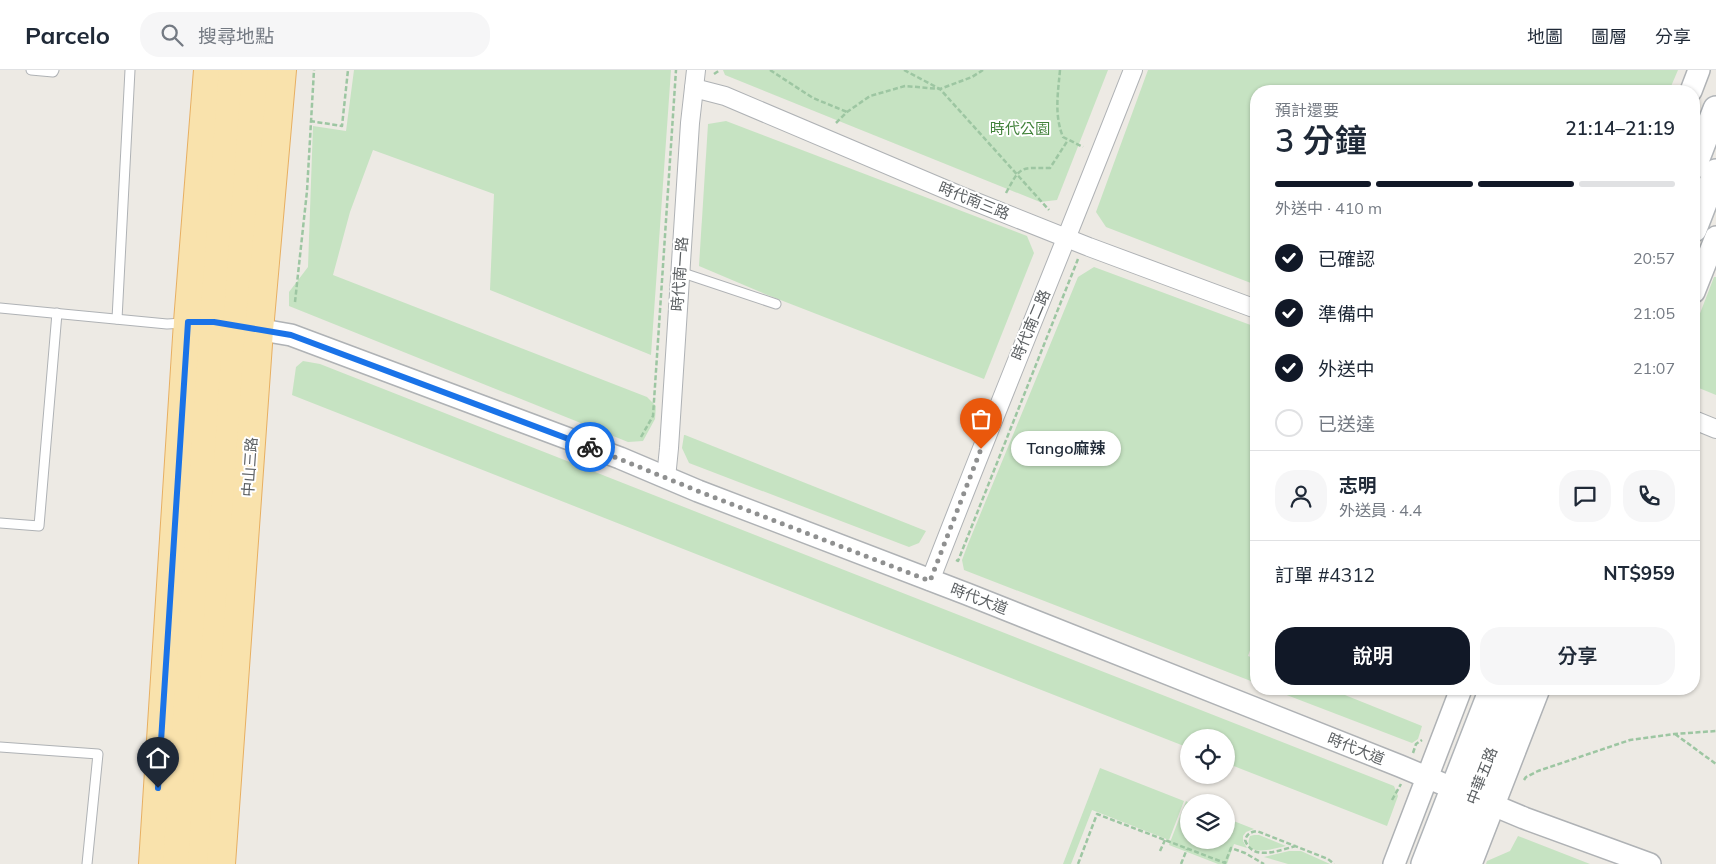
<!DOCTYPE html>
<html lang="zh-TW">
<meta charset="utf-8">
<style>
:root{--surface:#fff;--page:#f6f6f7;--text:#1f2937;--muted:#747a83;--line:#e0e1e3;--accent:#111827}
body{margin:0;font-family:Mulish,"Noto Sans TC",sans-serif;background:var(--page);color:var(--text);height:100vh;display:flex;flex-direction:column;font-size:19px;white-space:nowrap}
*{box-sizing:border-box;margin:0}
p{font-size:16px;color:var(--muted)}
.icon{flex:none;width:28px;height:28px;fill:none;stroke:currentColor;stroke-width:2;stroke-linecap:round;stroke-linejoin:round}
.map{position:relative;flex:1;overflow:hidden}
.drawer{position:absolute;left:1250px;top:15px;width:450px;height:610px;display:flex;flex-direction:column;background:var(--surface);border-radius:20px;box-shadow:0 1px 4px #0004}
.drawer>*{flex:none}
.buttons{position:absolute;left:1180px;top:659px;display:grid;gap:10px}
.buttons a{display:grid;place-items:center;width:55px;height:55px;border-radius:50%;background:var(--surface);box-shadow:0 1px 4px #0004;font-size:25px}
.pin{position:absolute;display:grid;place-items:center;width:42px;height:42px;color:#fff;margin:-51px -21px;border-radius:50% 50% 50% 0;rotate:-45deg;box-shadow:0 0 5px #0007}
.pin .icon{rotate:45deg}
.courier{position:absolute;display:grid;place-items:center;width:50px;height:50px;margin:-25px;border:4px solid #1a73e8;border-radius:50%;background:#fff;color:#222;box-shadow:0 1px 6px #0007}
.bubble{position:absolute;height:35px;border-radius:18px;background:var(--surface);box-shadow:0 1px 4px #0004;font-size:16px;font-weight:600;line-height:35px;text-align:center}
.overview em{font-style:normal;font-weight:600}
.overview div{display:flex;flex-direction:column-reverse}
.overview{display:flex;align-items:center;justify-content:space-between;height:85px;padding:0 25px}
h1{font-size:32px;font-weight:600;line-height:38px}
.bar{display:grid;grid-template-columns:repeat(4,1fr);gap:8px 5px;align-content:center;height:60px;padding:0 25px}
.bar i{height:6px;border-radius:4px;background:var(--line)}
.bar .current{background:var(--accent)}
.bar p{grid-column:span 4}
.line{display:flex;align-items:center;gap:12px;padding:0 25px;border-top:1px solid var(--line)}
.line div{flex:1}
.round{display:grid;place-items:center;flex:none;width:52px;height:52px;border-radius:20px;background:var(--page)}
ol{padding:0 25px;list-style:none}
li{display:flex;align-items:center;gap:15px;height:55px}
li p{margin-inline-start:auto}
li .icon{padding:5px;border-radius:50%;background:var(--accent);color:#fff;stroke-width:4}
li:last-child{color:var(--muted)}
li i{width:28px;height:28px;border:2px solid var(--line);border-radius:50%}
.cta{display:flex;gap:10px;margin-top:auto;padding:10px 25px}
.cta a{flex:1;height:58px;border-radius:20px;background:var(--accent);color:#fff;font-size:20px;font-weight:600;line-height:58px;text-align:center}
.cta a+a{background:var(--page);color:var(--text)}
header{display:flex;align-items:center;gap:30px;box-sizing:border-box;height:70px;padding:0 25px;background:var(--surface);border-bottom:1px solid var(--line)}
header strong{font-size:24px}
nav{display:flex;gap:28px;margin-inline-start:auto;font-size:18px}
.search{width:350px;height:45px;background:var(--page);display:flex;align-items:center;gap:12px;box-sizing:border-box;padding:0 18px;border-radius:20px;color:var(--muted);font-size:19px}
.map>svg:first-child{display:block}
.green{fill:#c6e3c2}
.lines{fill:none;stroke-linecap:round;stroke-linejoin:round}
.service-casing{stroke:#afb2b5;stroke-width:11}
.minor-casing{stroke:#afb2b5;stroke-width:20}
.tertiary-casing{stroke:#afb2b5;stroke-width:24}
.secondary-casing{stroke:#b0b4b8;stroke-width:28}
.primary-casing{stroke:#e7af62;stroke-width:30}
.path{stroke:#9dc6a2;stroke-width:2.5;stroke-dasharray:5 2.5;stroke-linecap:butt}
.service{stroke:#fff;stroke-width:9}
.minor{stroke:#fff;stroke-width:18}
.tertiary{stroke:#fff;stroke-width:21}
.secondary{stroke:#fff;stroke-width:25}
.primary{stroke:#f9e2ac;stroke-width:28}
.done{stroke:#8f9090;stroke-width:5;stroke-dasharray:0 9}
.route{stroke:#1a73e8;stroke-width:6}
.labels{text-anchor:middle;stroke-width:4;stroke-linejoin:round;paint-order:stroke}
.park-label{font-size:15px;fill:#42823b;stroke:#fff}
.street-label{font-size:15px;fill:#5c6063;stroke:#fff}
</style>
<header>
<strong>Parcelo</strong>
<div class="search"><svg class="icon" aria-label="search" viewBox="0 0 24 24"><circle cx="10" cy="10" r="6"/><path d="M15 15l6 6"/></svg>搜尋地點</div>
<nav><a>地圖</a><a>圖層</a><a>分享</a></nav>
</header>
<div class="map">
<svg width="1716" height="794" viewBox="0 0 1716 794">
<rect width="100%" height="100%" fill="#edeae4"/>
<g class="green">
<path d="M 354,0 L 671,0 L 651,285 L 490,220 L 494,124 L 373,80 L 350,142 L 333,205 L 647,327 L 656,336 L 655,349 L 643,371 L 628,372 L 289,236 L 289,222 L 308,197 L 313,56 L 346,61 Z"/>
<path d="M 723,0 L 1108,0 L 1057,130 L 1040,132 L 725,5 Z"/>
<path d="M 1148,0 L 1678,0 L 1669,21 L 1256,21 L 1256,215 L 1106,157 L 1096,142 Z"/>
<path d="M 726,51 L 1027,166 L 1034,183 L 984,309 L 765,224 L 699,196 L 708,54 Z"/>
<path d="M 1094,197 L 1256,257 L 1256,563 L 1248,586 L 1256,589 L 1256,613 L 964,500 L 962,490 L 968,474 L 1078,207 Z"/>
<path d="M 1714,207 L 1716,207 L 1716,325 L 1694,316 L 1694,259 Z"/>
<path d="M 303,291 L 320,294 L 1394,716 L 1398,726 L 1387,756 L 1226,693 L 1226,668 L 1189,668 L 1189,678 L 292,325 L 296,297 Z"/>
<path d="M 684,365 L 685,365 L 926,461 L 919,473 L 909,477 L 689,393 L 682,378 Z"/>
<path d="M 1271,619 L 1330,619 L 1422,656 L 1418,669 L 1412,673 Z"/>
<path d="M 1100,698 L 1184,731 L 1169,770 L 1092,740 L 1071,794 L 1063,794 Z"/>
<path d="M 1186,731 L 1189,733 L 1189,770 L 1226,770 L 1226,748 L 1254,759 L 1246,762 L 1243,766 L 1243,771 L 1247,778 L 1234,774 L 1227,794 L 1218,794 L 1169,775 Z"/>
<path d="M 1254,765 L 1259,765 L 1286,776 C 1277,778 1241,789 1250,766 Z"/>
<path d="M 1518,766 L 1590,794 L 1486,794 L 1487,791 L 1510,781 Z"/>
<path d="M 1289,781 L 1301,781 L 1330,794 L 1288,794 L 1264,787 Z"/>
</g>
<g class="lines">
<g class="service-casing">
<g id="service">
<path d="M 31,0 L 53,2 L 54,0"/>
<path d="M 680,202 L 776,234"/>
<path d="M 0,238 L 167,254 L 184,253"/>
<path d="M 117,249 L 130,0"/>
<path d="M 0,453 L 39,456 L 57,243"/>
<path d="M 0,677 L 98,684 L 87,794"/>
</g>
</g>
<g class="minor-casing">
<g id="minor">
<path d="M 694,18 L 725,26 L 961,126 L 1089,177 L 1256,239"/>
<path d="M 1694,350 L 1716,359"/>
<path d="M 666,408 L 669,378 L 690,53 L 696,0"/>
<path d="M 930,511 C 996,340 1066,171 1133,0"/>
</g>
</g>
<g class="tertiary-casing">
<g id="tertiary">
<path d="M 1691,21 L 1699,0"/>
<path d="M 1694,222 L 1716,167"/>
<path d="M 245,257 L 291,265 L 620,388 L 698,421 L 967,524 L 1400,696 L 1524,748 L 1650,794"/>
<path d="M 1394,794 L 1461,619"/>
<path d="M 1471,794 L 1539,619"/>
</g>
</g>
<g class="secondary-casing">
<g id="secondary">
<path d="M 1694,96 L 1716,39"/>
<path d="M 1694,159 L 1716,102"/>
<path d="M 1424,794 L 1492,619"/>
<path d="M 1448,794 L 1516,619"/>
</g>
</g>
<g class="primary-casing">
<g id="primary">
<path d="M 153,794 L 188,252 L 208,0"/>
<path d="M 177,794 L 214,252 L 233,0"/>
<path d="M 202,794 L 237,256 L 256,0"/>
<path d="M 221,794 L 259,260 L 282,0"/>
</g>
</g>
<g class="path">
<path d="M 770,0 L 813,28 L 847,42"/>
<path d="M 904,0 L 940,19 L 1049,140"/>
<path d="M 1060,0 C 1058,23 1054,45 1063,67 L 1083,77"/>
<path d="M 714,4 L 720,0"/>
<path d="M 310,51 L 342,56 L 348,0"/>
<path d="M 836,53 L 847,42 L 870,26 L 905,16 L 940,19 L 972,7 L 983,0"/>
<path d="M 1006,123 C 1021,95 1020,98 1050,98 L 1068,70"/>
<path d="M 295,232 L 307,121 L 314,0"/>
<path d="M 641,367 L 653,346 L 676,0"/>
<path d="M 956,490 L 958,491 L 1078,189"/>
<path d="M 1675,664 L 1716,694"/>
<path d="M 1413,683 L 1416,674 L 1422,670"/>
<path d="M 1524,710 L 1526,707 L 1538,701 L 1630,670 L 1674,664 L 1716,661"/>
<path d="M 1392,730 L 1401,714"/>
<path d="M 1296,776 C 1279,780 1253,792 1245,770 C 1247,764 1250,762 1257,761 L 1328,789 L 1334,794"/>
<path d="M 1160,781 L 1165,770"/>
<path d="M 1078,794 L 1097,744 L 1225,793 L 1231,778 L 1245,783 L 1264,794"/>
<path d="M 1181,794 L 1187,779"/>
</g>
<use href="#service" class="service"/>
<use href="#minor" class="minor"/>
<use href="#tertiary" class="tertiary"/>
<use href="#secondary" class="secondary"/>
<use href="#primary" class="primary"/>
</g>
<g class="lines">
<path class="done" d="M 590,377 L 698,421 L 930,511 L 981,379"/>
<path class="route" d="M 158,718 L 188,252 L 214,252 L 291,265 L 590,377"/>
</g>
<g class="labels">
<g class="park-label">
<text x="1020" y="64">時代公園</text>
</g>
<g class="street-label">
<text transform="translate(974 131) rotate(22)" y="5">時代南三路</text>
<text transform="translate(680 204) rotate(-86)" y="5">時代南一路</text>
<text transform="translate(1031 255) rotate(-67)" y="5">時代南二路</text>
<text transform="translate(250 397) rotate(-86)" y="5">中山三路</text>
<text transform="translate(979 529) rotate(21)" y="5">時代大道</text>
<text transform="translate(1356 679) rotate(22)" y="5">時代大道</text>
<text transform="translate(1482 706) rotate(-69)" y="5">中華五路</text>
</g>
</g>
</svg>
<div class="buttons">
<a><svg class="icon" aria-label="locate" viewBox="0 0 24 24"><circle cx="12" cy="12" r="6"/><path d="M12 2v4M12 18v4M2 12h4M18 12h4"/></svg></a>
<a><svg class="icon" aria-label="layers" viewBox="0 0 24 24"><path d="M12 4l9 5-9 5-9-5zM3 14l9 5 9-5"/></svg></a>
</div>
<div class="pin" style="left:981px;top:379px;background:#ea580c"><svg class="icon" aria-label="bag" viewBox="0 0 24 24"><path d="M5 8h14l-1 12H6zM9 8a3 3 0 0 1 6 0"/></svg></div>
<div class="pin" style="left:158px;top:718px;background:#1f2937"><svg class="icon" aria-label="home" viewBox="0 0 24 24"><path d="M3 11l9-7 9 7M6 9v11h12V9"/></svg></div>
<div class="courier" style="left:590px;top:377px"><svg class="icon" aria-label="bike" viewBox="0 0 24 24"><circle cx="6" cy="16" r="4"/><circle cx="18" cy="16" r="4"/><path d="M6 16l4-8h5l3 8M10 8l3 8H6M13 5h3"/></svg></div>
<div class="bubble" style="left:1011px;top:361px;width:110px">Tango麻辣</div>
<section class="drawer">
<div class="overview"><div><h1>3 分鐘</h1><p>預計還要</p></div><em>21:14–21:19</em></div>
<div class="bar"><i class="current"></i><i class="current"></i><i class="current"></i><i></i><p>外送中 · 410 m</p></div>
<ol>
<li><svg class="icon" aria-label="check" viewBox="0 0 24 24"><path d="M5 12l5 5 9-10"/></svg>已確認<p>20:57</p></li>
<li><svg class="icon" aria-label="check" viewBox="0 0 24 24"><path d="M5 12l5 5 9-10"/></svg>準備中<p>21:05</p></li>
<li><svg class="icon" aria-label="check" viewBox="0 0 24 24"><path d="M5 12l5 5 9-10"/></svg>外送中<p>21:07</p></li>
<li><i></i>已送達</li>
</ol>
<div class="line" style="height:90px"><a class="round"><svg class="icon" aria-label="person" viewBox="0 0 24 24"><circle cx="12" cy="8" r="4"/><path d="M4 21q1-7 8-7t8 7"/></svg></a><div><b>志明</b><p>外送員 · 4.4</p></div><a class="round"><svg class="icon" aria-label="chat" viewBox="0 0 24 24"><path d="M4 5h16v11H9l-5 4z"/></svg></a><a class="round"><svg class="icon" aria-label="phone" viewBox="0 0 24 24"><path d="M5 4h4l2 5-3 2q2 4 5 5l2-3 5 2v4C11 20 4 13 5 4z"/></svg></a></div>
<div class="line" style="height:65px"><div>訂單 #4312</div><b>NT$959</b></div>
<div class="cta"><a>說明</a><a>分享</a></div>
</section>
</div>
